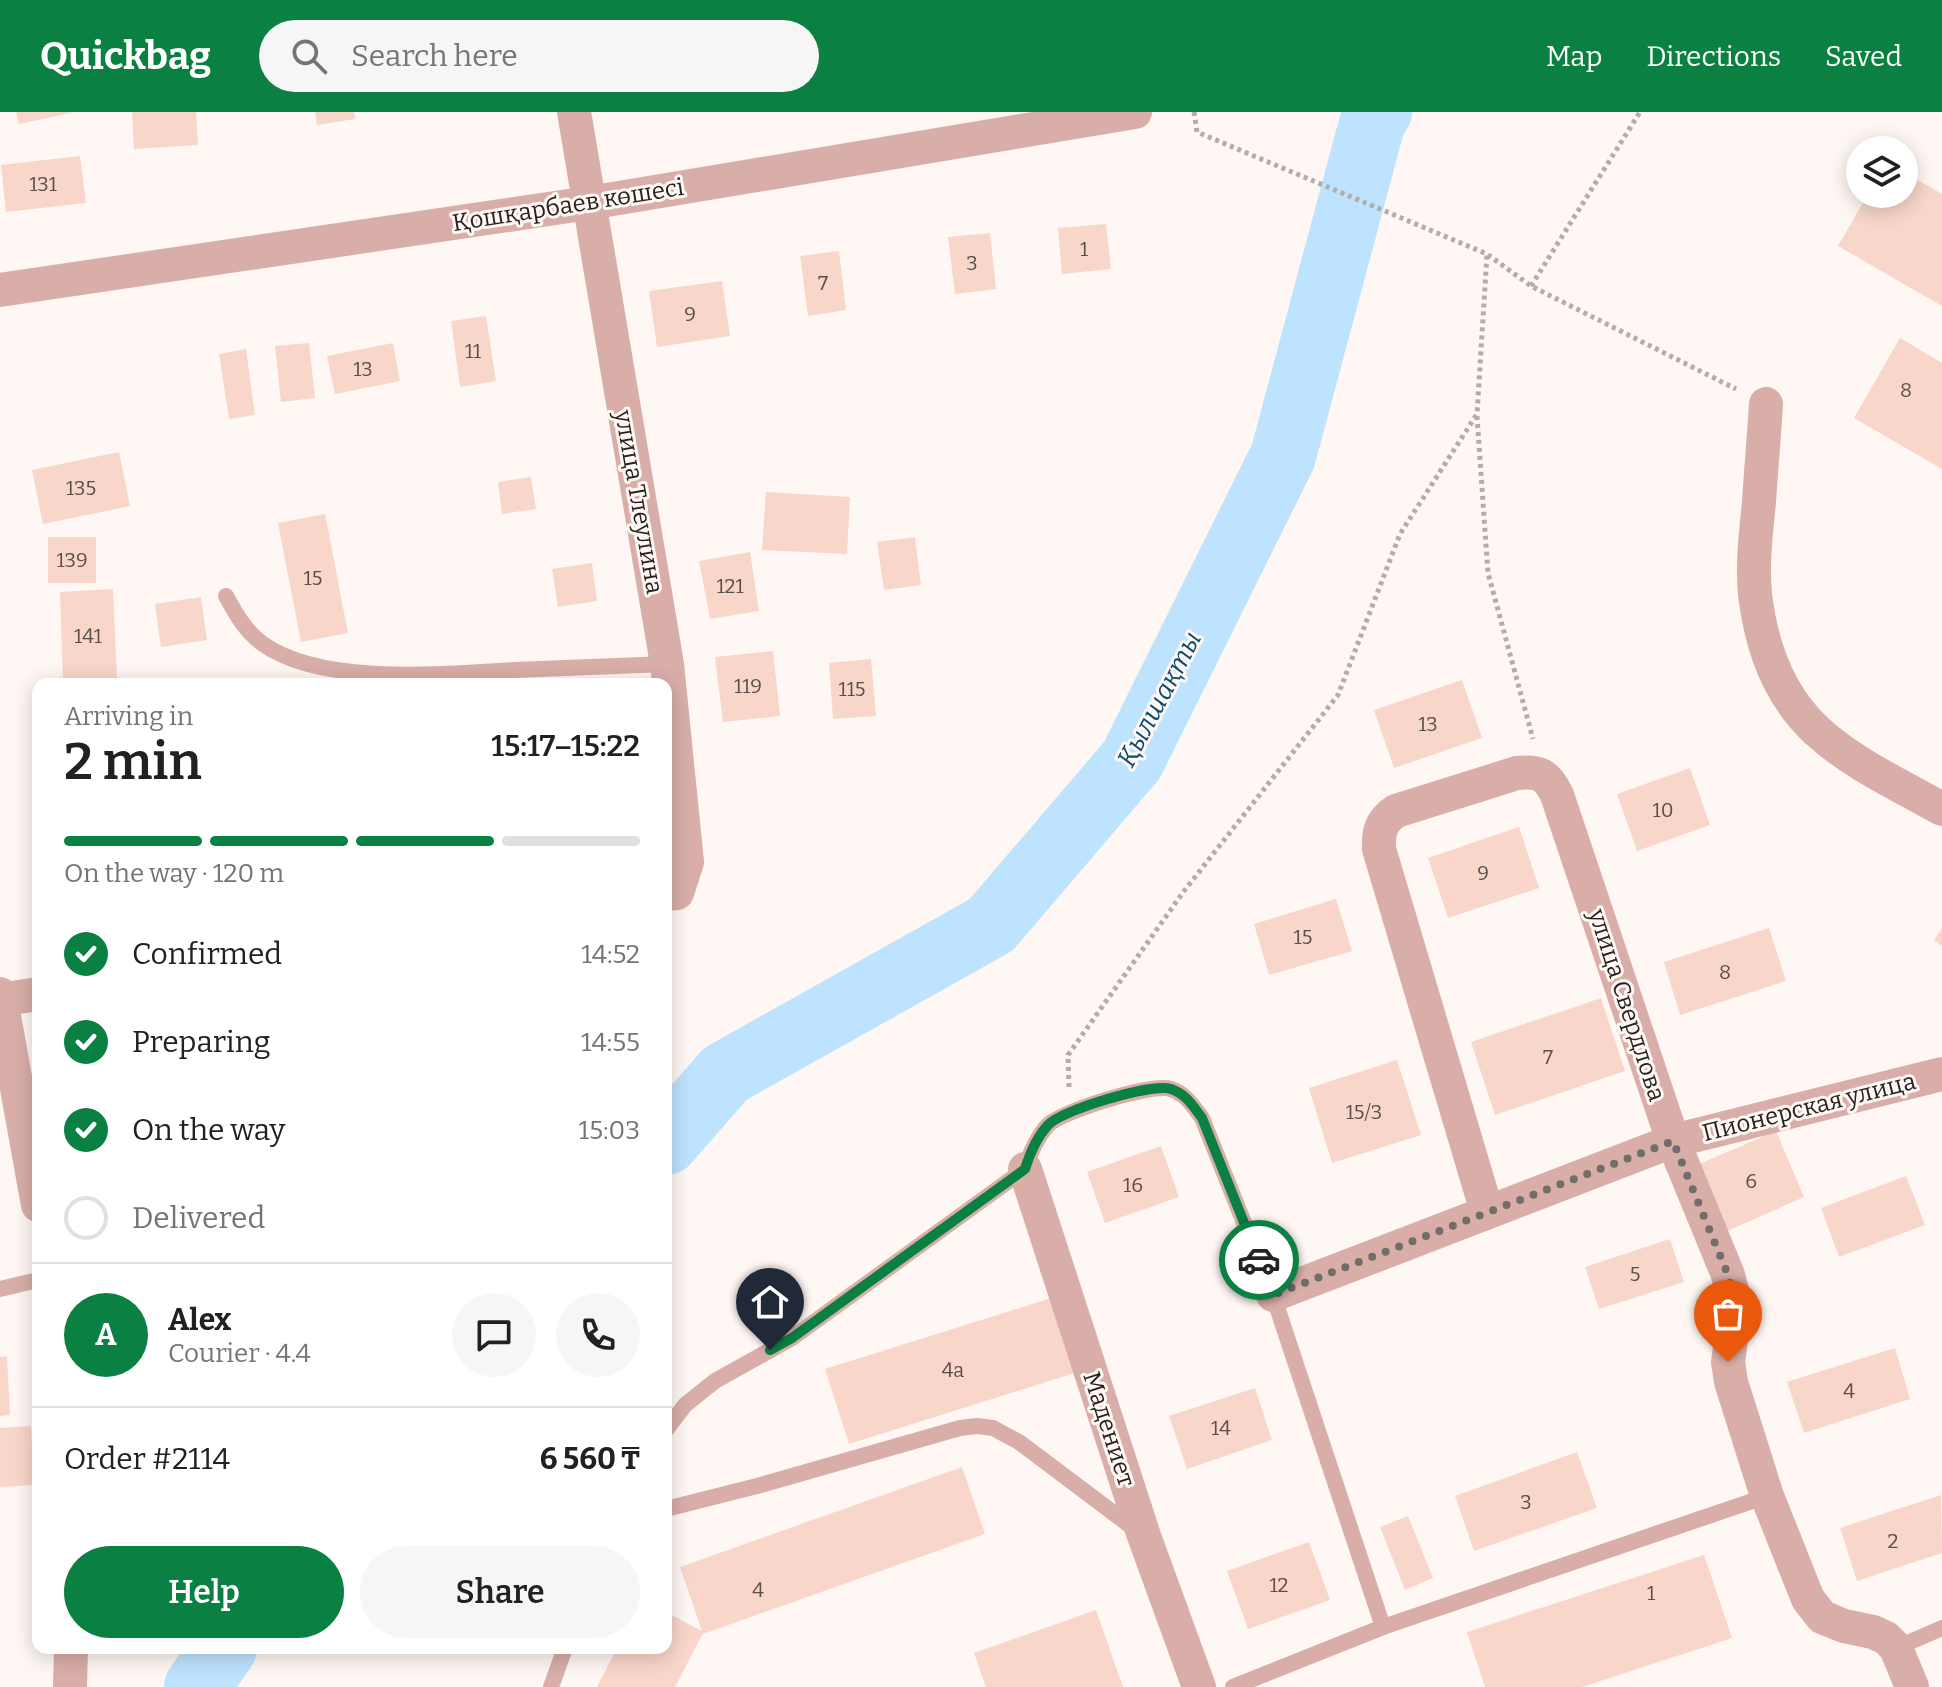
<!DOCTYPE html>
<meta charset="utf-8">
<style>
:root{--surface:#fff;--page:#f6f6f6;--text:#202124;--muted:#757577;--line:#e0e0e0;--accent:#0b8043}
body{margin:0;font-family:Bitter,serif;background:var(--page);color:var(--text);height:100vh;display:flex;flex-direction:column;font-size:30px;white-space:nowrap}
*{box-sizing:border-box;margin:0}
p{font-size:26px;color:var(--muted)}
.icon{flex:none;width:44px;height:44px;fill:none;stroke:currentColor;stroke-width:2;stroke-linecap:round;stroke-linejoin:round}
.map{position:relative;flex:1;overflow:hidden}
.side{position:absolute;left:32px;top:566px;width:640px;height:976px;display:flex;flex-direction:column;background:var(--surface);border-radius:16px;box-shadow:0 4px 20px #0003}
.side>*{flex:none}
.tools{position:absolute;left:1846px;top:24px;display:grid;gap:16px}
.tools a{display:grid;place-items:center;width:72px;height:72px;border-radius:50%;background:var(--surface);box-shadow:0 4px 20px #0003;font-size:40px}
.pin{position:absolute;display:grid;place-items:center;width:68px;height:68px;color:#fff;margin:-82px -34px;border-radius:50% 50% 50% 0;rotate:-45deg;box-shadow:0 0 8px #0007}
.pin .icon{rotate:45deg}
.courier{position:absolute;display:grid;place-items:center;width:80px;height:80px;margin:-40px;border:6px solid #0b8043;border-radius:50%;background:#fff;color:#222;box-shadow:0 2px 10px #0007}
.summary em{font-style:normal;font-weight:600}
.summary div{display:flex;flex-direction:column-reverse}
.summary{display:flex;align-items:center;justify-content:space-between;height:136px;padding:0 32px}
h1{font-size:52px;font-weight:600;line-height:60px}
.bar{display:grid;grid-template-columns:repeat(4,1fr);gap:12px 8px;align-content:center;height:96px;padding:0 32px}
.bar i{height:10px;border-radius:6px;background:var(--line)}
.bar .on{background:var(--accent)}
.bar p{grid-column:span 4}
.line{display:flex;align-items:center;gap:20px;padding:0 32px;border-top:2px solid var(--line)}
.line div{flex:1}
.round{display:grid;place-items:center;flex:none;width:84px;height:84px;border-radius:42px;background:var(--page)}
ol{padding:0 32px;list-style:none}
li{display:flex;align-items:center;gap:24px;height:88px}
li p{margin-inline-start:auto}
li .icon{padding:8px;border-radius:50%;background:var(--accent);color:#fff;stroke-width:4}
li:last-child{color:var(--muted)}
li i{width:44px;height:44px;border:4px solid var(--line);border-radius:50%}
.action{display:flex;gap:16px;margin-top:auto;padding:16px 32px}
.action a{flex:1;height:92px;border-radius:48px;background:var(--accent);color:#fff;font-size:32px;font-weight:600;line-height:92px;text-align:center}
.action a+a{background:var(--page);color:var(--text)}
header{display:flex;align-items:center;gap:48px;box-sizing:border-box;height:112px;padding:0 40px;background:var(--accent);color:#fff}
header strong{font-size:38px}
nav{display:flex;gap:44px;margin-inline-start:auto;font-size:28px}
.search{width:560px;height:72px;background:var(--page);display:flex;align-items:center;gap:20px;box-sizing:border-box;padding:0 28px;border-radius:44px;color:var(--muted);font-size:30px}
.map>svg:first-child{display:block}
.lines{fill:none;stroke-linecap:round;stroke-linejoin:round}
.river{stroke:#bee3fe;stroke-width:66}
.building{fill:#f9d6ca}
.path{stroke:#b3adaa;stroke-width:5;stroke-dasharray:4 4;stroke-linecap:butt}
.service{stroke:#d9aea9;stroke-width:16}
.minor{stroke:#d9aea9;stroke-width:34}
.done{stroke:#716d6a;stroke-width:8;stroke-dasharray:0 14.4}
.route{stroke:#0b8043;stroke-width:10}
.labels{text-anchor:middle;stroke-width:6;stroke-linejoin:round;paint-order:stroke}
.number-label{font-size:20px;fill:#5a4f4a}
.street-label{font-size:24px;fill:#252220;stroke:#fff7f3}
.water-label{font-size:26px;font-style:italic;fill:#0a4c6e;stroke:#fff7f3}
</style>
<header>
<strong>Quickbag</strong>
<div class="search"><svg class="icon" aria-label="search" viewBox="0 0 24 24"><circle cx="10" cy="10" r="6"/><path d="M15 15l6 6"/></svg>Search here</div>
<nav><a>Map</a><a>Directions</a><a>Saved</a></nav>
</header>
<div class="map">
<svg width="1942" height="1575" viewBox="0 0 1942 1575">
<rect width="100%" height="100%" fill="#fff7f3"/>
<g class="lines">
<g class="river">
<path d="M 666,1030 L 725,962 L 991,813 L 1132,648 L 1283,344 L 1373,8 L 1379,0"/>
<path d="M 197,1575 L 224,1536"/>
</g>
</g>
<g class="building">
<path d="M 16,0 L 71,0 L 71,1 L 19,12 Z"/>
<path d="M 132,0 L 196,0 L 198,33 L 134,37 Z"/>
<path d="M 315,0 L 354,0 L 355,7 L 317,13 Z"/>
<path d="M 80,44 L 86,91 L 6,100 L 1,53 Z"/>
<path d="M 1904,60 L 1942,82 L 1942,194 L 1838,134 L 1868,82 L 1904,82 Z"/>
<path d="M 1106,112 L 1111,157 L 1062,162 L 1058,116 Z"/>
<path d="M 990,121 L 996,177 L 955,182 L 948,125 Z"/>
<path d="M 839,139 L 846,198 L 808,204 L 800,144 Z"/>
<path d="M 722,169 L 730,224 L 657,235 L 649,179 Z"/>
<path d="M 486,204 L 496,269 L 460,275 L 451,209 Z"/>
<path d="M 1900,226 L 1942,251 L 1942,357 L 1854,306 Z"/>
<path d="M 309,231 L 315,286 L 281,290 L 275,234 Z"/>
<path d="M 393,231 L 400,269 L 335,282 L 327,244 Z"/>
<path d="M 246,237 L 255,303 L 229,307 L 219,242 Z"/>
<path d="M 119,340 L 130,394 L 43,412 L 32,358 Z"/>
<path d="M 531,365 L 536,397 L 502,402 L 498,370 Z"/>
<path d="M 766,380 L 850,385 L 847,442 L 762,438 Z"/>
<path d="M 325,402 L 348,521 L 301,530 L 278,411 Z"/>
<rect x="48" y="425" width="48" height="46"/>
<path d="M 915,425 L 921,473 L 884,478 L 877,430 Z"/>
<path d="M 750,440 L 759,499 L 710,507 L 699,449 Z"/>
<path d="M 592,451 L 597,489 L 558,495 L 552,457 Z"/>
<path d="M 113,477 L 117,567 L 63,569 L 60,480 Z"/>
<path d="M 201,485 L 207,528 L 161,535 L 155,492 Z"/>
<path d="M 773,539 L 780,604 L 723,610 L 715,545 Z"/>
<path d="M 871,547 L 876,604 L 833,607 L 829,551 Z"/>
<path d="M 1462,568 L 1482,626 L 1394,656 L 1374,598 Z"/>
<path d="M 1690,656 L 1710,713 L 1637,739 L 1617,682 Z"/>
<path d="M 1519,715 L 1539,776 L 1448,806 L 1428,746 Z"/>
<path d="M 1336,787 L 1352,839 L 1269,863 L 1254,812 Z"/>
<path d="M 1769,816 L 1786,869 L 1680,903 L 1664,850 Z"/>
<path d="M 1942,816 L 1942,834 L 1934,828 Z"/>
<path d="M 1601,886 L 1625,959 L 1495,1003 L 1471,930 Z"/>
<path d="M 1397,948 L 1421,1023 L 1332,1051 L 1309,976 Z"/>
<path d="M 1776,1019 L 1804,1085 L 1725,1120 L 1697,1053 Z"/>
<path d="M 1161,1034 L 1179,1085 L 1105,1111 L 1087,1060 Z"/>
<path d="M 1906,1064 L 1925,1113 L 1839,1145 L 1821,1096 Z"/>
<path d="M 1670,1127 L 1684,1170 L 1599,1197 L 1585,1155 Z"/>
<path d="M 1058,1184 L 1081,1259 L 849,1332 L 825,1257 Z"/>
<path d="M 1895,1236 L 1910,1287 L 1804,1321 L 1787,1270 Z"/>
<path d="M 7,1244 L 10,1303 L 0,1304 L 0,1245 Z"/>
<path d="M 1255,1276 L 1272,1328 L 1187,1357 L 1169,1304 Z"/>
<path d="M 31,1314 L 34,1373 L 0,1375 L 0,1316 Z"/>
<path d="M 1577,1340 L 1597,1396 L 1474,1439 L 1455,1384 Z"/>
<path d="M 962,1355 L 985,1422 L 703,1522 L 703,1521 L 675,1575 L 597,1575 L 617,1536 L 666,1536 L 666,1500 L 702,1519 L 680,1455 Z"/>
<path d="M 1941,1383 L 1942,1441 L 1857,1469 L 1840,1416 Z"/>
<path d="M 1408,1404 L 1433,1466 L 1405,1478 L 1380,1415 Z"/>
<path d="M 1309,1430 L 1330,1488 L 1248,1517 L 1227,1459 Z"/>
<path d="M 1704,1443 L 1732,1526 L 1582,1575 L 1485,1575 L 1467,1520 Z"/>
<path d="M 1096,1498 L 1123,1575 L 986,1575 L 974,1541 Z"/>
</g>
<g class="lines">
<g class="path">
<path d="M 1194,0 L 1197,20 L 1487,142 L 1531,174 L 1736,277"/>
<path d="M 1531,174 L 1640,0"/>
<path d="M 1477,304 L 1488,461 L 1533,627"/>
<path d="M 1069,975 L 1068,943 L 1184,779 L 1338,583 L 1400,422 L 1477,302 L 1487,142"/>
</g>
<g class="service">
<path d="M 226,484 C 236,502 245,519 263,532 C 322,574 444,562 514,558 C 565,556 616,554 667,552"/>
<path d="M 0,1177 L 38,1168"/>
<path d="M 666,1318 L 685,1293 L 715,1269 L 792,1226 L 1025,1057 C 1030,1041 1036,1026 1048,1013 C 1062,999 1152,971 1171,977 C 1186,982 1193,994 1202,1006 L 1273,1183 L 1383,1515 L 1233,1575"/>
<path d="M 666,1397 L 757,1374 L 960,1316 L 977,1314 L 993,1316 L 1019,1330 L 1136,1418"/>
<path d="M 1383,1515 L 1767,1384"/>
<path d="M 1896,1536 L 1942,1516"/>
<path d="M 551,1575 L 565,1536"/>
</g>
<g class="minor">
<path d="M 574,0 L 667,552 L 687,750 L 677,781 L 666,782"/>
<path d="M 0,178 L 589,91 L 1135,0"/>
<path d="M 1766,292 C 1764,325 1761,358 1759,390 C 1756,420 1752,453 1755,482 C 1761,534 1778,583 1817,619 C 1853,652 1900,673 1942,697"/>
<path d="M 0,882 L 38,1093"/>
<path d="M 0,888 L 38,882"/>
<path d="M 1025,1057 L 1144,1424 L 1199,1575"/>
<path d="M 1487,1100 L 1379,737 C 1378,720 1381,709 1396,699 L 1517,661 C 1539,659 1547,662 1557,683 L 1673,1029 L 1728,1163 L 1733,1182 L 1734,1205 L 1728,1250 L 1731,1270 L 1767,1384 L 1808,1487 L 1822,1505 L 1844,1514 L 1873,1520 L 1886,1526 L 1896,1536 L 1912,1575"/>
<path d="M 1273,1183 L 1673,1029 L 1942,962"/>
<path d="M 70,1575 L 71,1536"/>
</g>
</g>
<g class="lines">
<path class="done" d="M 1259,1148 L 1273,1183 L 1673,1029 L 1728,1163 C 1737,1197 1730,1215 1728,1250"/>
<path class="route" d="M 770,1238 L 792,1226 L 1025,1057 C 1030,1041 1036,1026 1048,1013 C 1062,998 1151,971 1171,977 C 1186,982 1193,994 1202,1006 L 1259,1148"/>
</g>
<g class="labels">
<g class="number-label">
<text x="43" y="79">131</text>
<text x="1084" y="144">1</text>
<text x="972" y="158">3</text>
<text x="823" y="178">7</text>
<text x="690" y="209">9</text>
<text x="473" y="246">11</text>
<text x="363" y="264">13</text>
<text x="1906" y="285">8</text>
<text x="81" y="383">135</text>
<text x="72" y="455">139</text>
<text x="313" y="473">15</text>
<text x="730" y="481">121</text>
<text x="88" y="531">141</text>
<text x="748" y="581">119</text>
<text x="852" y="584">115</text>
<text x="1428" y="619">13</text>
<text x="1663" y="705">10</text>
<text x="1483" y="768">9</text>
<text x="1303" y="832">15</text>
<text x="1725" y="867">8</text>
<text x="1548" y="952">7</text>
<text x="1364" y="1007">15/3</text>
<text x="1751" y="1076">6</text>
<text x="1133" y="1080">16</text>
<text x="1635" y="1169">5</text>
<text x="953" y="1265">4а</text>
<text x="1849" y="1286">4</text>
<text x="1221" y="1323">14</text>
<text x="1526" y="1397">3</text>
<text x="1893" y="1436">2</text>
<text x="1279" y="1480">12</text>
<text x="758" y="1485">4</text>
<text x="1651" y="1488">1</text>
</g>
<g class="street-label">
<text transform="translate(568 93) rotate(-9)" y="8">Қошқарбаев көшесі</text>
<text transform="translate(639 390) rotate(80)" y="8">улица Тлеулина</text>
<text transform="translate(1627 893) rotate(72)" y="8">улица Свердлова</text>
<text transform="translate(1809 995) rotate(-14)" y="8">Пионерская улица</text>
<text transform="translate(1109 1317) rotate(72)" y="8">Мадениет</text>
</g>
<g class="water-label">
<text transform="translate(1159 587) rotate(-62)" y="9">Қылшақты</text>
</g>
</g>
</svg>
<div class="tools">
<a><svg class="icon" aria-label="layers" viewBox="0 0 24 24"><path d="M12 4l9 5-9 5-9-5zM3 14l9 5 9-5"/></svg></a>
</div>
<div class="pin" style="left:1728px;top:1250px;background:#ea580c"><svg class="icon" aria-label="bag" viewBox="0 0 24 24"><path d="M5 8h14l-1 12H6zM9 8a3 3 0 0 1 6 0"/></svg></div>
<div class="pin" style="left:770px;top:1238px;background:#1f2937"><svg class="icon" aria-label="home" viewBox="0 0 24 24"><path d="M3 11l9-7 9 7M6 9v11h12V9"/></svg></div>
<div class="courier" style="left:1259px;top:1148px"><svg class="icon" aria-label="car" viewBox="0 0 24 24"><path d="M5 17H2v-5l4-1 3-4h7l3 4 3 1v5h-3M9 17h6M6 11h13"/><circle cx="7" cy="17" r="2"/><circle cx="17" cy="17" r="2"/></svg></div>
<section class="side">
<div class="summary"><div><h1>2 min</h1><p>Arriving in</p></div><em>15:17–15:22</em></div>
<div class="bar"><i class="on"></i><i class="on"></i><i class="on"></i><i></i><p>On the way · 120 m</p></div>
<ol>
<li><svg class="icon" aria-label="check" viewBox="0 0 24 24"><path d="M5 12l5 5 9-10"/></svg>Confirmed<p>14:52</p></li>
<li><svg class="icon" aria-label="check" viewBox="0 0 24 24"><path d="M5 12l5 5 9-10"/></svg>Preparing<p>14:55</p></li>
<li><svg class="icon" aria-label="check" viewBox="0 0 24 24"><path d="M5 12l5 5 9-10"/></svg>On the way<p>15:03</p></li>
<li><i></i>Delivered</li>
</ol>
<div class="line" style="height:144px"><b class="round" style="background:var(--accent);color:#fff">A</b><div><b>Alex</b><p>Courier · 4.4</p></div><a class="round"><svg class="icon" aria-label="chat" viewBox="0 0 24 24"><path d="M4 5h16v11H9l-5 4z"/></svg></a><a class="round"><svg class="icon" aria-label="phone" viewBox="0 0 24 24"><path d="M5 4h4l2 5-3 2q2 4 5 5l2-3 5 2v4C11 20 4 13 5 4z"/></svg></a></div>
<div class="line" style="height:104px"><div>Order #2114</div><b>6 560 ₸</b></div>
<div class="action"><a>Help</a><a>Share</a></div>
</section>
</div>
